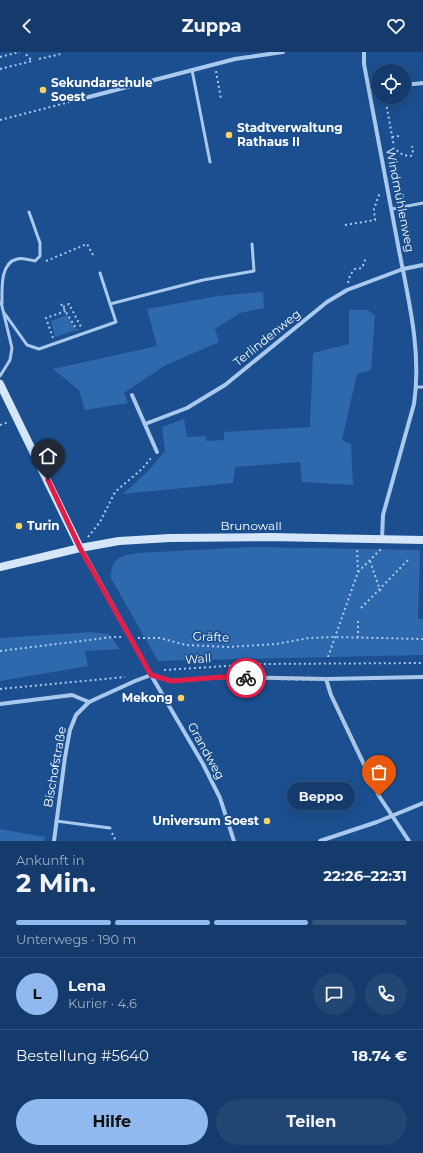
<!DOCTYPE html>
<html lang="de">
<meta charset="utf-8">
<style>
:root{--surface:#143b6b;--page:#214673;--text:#f1f3f6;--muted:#9dadc1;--line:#33557e;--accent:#90b9f0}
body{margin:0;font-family:Montserrat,sans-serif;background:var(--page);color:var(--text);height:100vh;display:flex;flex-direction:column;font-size:15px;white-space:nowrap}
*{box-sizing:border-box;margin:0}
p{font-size:13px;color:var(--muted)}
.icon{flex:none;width:22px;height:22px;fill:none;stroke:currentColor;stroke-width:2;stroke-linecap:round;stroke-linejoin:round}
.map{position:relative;height:789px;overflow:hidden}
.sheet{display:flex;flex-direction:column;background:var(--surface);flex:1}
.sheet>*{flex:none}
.fabs{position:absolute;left:371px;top:12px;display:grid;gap:8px}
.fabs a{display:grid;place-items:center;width:40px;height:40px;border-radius:50%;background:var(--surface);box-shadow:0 4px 16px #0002,0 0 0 1px var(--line);font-size:20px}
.pin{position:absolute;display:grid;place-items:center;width:34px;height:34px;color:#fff;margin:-41px -17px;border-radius:50% 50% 50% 0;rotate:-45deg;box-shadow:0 0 4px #0007}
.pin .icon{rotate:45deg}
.courier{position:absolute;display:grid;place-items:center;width:40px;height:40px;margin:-20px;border:3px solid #e11d48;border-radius:50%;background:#fff;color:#222;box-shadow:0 1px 5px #0007}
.bubble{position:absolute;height:28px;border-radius:14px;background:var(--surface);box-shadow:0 4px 16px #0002,0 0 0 1px var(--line);font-size:13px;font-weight:700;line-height:28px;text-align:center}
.overview em{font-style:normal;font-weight:700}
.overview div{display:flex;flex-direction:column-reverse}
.overview{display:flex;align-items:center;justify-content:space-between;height:68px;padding:0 16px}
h1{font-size:26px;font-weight:700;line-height:30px}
.bar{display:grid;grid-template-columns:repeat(4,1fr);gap:6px 4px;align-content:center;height:48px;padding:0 16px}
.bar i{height:5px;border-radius:3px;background:var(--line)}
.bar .active{background:var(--accent)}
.bar p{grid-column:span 4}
.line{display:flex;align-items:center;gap:10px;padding:0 16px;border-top:1px solid var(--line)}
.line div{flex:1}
.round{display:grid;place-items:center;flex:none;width:42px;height:42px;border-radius:21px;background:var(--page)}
.primary-button{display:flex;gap:8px;margin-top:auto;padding:8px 16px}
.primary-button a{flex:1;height:46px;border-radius:24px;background:var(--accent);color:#111;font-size:16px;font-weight:700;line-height:46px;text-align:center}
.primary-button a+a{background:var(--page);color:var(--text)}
header{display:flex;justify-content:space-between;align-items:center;height:52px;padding:0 16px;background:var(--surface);font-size:18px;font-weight:700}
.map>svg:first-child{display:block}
.green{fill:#2e69ad}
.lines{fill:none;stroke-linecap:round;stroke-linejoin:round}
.path{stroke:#a9c9ee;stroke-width:2;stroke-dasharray:2 3;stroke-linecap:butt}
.lane{stroke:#a9c9ee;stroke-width:3}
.street{stroke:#a9c9ee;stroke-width:4}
.secondary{stroke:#d6e6fa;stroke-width:8}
.done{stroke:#afc1d8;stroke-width:4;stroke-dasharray:0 7.2}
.route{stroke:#e11d48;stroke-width:5}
.poi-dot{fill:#ffd166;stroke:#1b4f8f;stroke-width:1.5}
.labels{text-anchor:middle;stroke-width:3.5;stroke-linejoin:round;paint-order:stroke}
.poi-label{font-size:12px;font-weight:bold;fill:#fff;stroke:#1b4f8f;text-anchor:start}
.street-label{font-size:12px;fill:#fff;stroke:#1b4f8f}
</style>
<header><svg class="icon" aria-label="back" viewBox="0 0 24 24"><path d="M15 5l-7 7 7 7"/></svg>Zuppa<svg class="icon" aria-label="heart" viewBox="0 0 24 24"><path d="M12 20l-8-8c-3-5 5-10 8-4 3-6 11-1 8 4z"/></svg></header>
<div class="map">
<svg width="423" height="789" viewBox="0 0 423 789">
<rect width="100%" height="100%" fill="#1b4f8f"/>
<g class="green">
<path d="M 263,240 L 264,256 L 240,261 L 215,277 L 219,290 L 164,314 L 124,341 L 128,351 L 85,358 L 79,338 L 53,317 L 157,294 L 147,257 L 218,244 Z"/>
<path d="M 349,258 L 367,258 L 375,263 L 371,318 L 357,322 L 342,388 L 351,392 L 353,433 L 302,430 L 300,410 L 235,415 L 233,431 L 123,442 L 147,420 L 165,399 L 162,375 L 184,367 L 187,385 L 206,384 L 207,389 L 224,388 L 224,380 L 310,375 L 313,301 L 349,292 Z"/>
<path d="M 67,263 L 76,278 L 55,285 L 51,269 Z"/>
<path d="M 251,495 L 420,498 L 418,567 L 423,567 L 423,603 L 158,609 L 111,526 C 111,505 121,504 138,501 Z"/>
<path d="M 92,580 L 109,582 L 120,597 L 85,599 L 88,614 L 0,629 L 0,586 Z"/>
<path d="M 0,777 L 45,785 L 44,789 L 0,789 Z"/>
</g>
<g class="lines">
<g class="path">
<path d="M 0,5 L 20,0"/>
<path d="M 39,7 L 61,2"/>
<path d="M 0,17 L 32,9 L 24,0"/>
<path d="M 216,19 L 221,47"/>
<path d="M 385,45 L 394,95 C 398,101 404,104 411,104 L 413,101 L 412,94"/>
<path d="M 0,68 L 74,49"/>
<path d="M 392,85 L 399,84"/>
<path d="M 345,173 L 375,168 L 374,157 L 380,140"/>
<path d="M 46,209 L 87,192 L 94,205"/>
<path d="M 348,231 C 349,225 351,221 355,217 L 362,216 L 366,206"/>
<path d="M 61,252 L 77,278"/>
<path d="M 63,255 L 69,252 L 81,275"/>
<path d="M 53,286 L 46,266 L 66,259"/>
<path d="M 0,373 L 9,370"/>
<path d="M 88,485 L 100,470 L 115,440 L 142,417 L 152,405"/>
<path d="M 370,509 L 381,541"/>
<path d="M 358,520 L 381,497"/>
<path d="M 361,556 L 410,506"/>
<path d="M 358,569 L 358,585"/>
<path d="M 138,586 L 160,586 L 186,593 L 228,595 L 276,592 L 309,586 L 334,585 L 423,587"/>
<path d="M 0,599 L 113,585 L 122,585"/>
<path d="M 328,605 L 358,520 L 357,496"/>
<path d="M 164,618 L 258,612 L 423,611"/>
<path d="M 0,637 L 125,625"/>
<path d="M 112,781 L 116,789"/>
</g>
<g class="lane">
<path d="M 192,18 L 210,110"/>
<path d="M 392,157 L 423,151"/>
<path d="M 2,251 C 2,237 0,211 17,207 C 22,205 30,208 35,209 L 40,204 L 40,191 L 29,160"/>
<path d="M 110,252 L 203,228 L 254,219 L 252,192"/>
<path d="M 5,262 L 27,293 L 39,297 L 116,270 L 100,221"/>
<path d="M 0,324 L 10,308 L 12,296 L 1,250"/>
<path d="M 417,335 L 423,335"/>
<path d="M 56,769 L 110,776"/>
</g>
<g class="street">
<path d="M 364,0 L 364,12 C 375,72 387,133 398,193 C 408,246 422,299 414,352 L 383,463 L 382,487"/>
<path d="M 404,33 L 423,31"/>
<path d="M 369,38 L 378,36"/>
<path d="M 81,47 L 235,7 L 283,0"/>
<path d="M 132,343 L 157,400"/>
<path d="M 145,372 L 187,356 L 225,333 L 327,250 L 347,238 L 403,217 L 423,213"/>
<path d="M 81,496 L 151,623 L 203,712 L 220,746 L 234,789"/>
<path d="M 151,623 L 172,629 L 222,625 L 326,627 L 423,625"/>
<path d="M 326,627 L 331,643 L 379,744 L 409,789"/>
<path d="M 0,652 L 72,643 L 89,650"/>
<path d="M 54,789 L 65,705 L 70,678 L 76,663 L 89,650 L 135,629 L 151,623"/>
<path d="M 320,789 L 377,770 L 423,751"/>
</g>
<g class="secondary">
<path d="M 0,332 L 80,496"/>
<path d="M 0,515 L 80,496 L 119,489 L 170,486 L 270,485 L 423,488"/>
</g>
</g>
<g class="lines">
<path class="done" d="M 246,626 L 326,627 L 331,643 L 379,744"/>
<path class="route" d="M 48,428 L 80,496 L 151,623 L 172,629 L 222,625 L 246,626"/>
</g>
<g class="poi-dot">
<circle cx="43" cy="38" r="4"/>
<circle cx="229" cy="83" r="4"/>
<circle cx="19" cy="474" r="4"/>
<circle cx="181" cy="646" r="4"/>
<circle cx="267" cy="769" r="4"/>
</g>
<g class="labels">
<g class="poi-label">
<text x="51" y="35">Sekundarschule<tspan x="51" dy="14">Soest</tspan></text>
<text x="237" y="80">Stadtverwaltung<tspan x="237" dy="14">Rathaus II</tspan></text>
<text x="27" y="478">Turin</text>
<text x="173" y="650" text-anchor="end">Mekong</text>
<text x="259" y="773" text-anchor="end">Universum Soest</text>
</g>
<g class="street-label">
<text transform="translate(400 148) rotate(79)" y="4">Windmühlenweg</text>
<text transform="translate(267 286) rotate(-39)" y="4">Terlindenweg</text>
<text x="251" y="478">Brunowall</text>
<text transform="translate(211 585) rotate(2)" y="4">Gräfte</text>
<text transform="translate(198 607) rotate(-4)" y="4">Wall</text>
<text transform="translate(206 699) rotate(61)" y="4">Grandweg</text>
<text transform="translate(55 715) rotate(-80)" y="4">Bischofstraße</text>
</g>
</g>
</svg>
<div class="fabs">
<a><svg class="icon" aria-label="locate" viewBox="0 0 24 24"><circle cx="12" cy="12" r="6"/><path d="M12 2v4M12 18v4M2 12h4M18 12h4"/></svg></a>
</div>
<div class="pin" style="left:379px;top:744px;background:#ea580c"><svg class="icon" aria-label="bag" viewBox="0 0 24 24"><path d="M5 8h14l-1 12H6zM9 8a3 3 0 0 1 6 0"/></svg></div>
<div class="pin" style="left:48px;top:428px;background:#1f2937"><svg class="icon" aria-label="home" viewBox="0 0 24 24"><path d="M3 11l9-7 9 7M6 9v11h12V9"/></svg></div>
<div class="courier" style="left:246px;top:626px"><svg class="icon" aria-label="bike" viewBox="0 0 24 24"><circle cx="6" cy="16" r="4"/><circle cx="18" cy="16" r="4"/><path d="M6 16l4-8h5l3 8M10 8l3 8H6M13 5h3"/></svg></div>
<div class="bubble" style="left:287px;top:730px;width:68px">Beppo</div>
</div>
<section class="sheet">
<div class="overview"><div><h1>2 Min.</h1><p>Ankunft in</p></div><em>22:26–22:31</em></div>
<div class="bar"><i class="active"></i><i class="active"></i><i class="active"></i><i></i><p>Unterwegs · 190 m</p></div>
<div class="line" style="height:72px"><b class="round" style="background:var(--accent);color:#111">L</b><div><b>Lena</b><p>Kurier · 4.6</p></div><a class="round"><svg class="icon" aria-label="chat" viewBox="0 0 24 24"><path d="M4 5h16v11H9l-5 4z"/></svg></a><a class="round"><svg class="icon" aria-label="phone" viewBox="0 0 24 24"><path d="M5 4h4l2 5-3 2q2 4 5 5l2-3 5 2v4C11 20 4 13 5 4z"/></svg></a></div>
<div class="line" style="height:52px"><div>Bestellung #5640</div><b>18.74 €</b></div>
<div class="primary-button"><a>Hilfe</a><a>Teilen</a></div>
</section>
